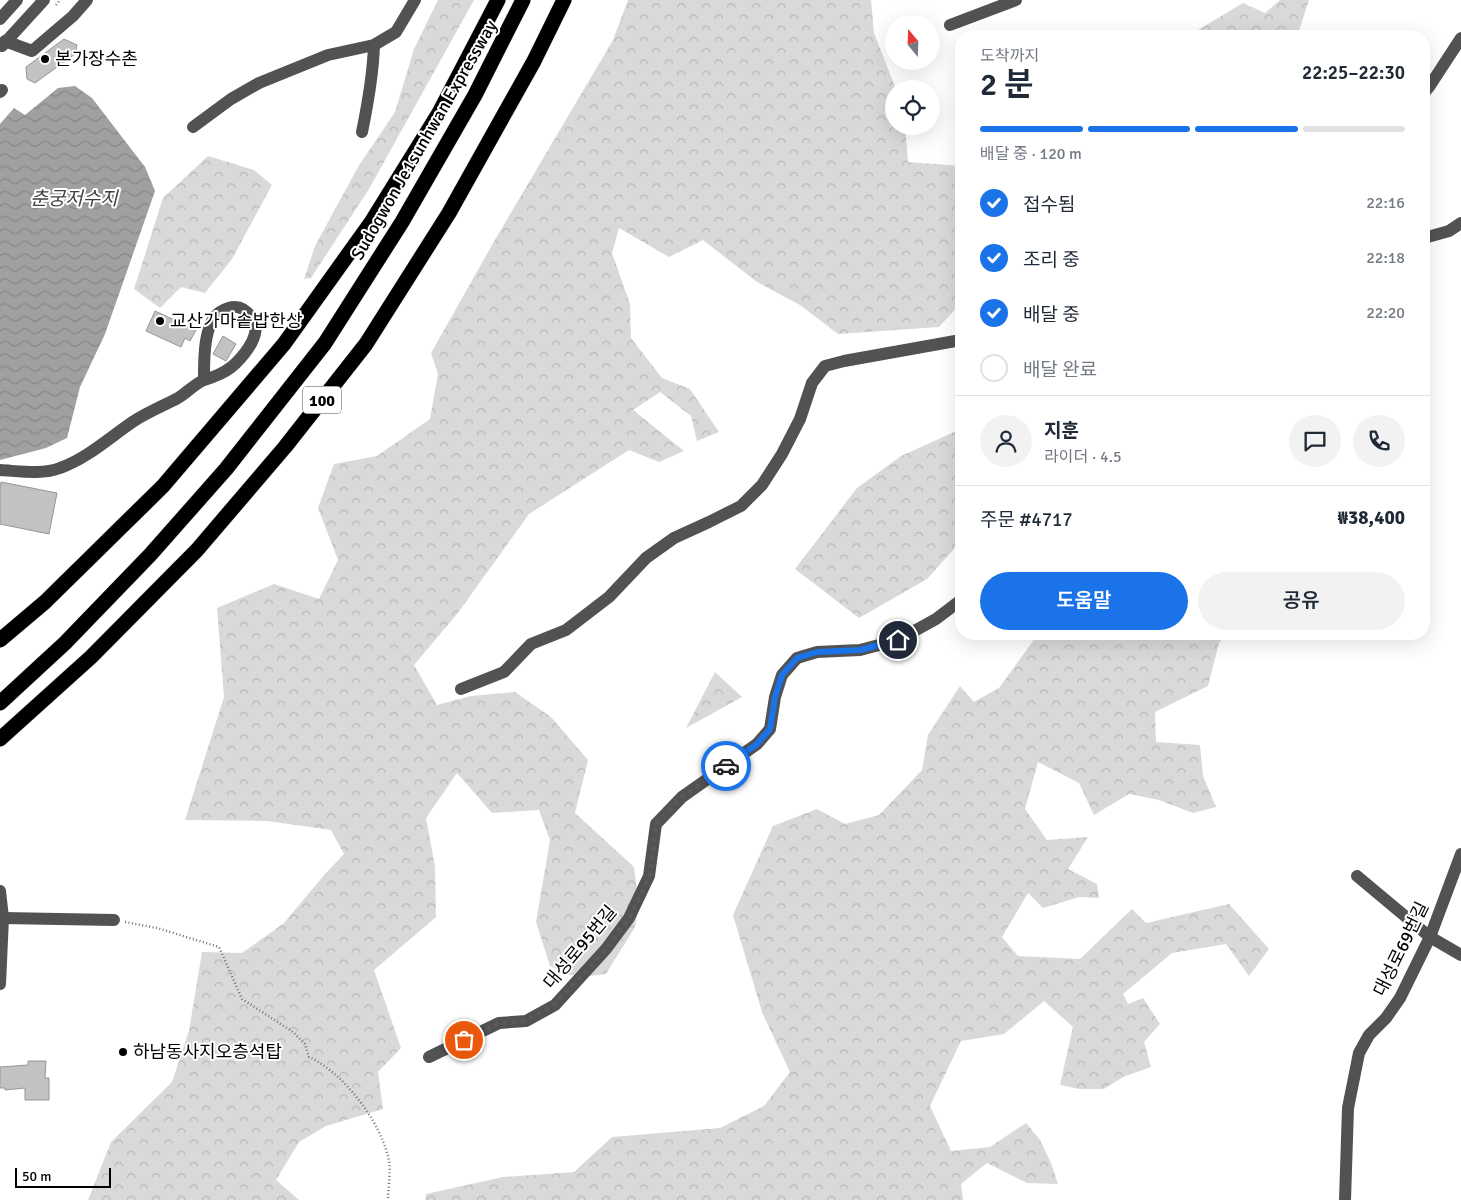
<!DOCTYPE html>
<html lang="ko">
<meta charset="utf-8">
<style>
:root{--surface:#fff;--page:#f2f2f3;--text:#1f2937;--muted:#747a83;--line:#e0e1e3;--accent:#1a73e8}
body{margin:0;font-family:Signika,"Noto Sans KR",sans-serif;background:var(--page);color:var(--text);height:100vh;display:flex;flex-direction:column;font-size:19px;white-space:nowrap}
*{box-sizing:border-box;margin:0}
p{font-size:16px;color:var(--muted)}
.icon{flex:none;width:28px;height:28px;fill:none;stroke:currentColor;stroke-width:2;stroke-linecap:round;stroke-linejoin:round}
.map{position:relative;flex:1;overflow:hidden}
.panel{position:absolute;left:955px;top:30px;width:475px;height:610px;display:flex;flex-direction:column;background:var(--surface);border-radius:20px;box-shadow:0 5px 20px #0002}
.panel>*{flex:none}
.needle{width:32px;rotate:341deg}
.controls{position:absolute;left:885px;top:15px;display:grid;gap:10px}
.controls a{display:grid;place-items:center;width:55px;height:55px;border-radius:50%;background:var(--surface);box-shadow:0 5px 20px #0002;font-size:25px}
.scale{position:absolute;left:15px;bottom:12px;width:96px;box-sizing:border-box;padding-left:5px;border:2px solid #000;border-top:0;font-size:14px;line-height:18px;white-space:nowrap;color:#000;-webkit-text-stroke:4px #fff;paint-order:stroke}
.pin{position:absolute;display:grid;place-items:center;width:42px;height:42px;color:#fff;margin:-21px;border:2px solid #fff;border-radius:50%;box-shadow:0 1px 5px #0007}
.courier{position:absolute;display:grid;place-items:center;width:50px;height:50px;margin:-25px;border:4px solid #1a73e8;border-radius:50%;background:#fff;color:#222;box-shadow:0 1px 6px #0007}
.headline em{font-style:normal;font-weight:600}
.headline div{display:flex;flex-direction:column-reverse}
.headline{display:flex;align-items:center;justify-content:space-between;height:85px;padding:0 25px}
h1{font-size:32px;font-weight:600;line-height:38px}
.bar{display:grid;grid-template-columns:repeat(4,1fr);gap:8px 5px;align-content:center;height:60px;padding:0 25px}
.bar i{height:6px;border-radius:4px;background:var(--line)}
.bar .selected{background:var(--accent)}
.bar p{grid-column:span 4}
.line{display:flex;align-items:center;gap:12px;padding:0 25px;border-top:1px solid var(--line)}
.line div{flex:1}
.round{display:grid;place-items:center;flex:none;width:52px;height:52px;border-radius:26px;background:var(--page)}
ol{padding:0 25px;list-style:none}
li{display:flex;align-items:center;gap:15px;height:55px}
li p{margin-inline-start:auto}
li .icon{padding:5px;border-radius:50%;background:var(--accent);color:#fff;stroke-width:4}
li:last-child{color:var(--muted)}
li i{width:28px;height:28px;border:2px solid var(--line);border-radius:50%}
.action{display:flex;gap:10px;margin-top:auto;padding:10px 25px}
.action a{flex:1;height:58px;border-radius:30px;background:var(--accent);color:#fff;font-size:20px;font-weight:600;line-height:58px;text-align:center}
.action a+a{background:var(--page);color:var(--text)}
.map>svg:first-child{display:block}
.forest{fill:url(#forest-crowns)}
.water{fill:url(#water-waves)}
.building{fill:#c2c2c2;stroke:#969696}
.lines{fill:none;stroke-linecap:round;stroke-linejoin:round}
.highway-casing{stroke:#dbdbdb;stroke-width:16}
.path{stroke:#747474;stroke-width:2.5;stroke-dasharray:1 2.5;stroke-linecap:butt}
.minor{stroke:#525252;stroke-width:12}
.highway{stroke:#000;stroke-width:15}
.done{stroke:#595959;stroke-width:5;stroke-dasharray:0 9}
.route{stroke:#1a73e8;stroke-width:6}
.poi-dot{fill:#000;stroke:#fff;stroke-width:2}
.labels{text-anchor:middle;stroke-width:4;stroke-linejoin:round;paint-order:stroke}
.shield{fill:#fff;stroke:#4c4c4c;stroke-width:1}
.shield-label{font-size:16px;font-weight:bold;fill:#000}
.poi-label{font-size:18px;fill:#000;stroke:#fff;text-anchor:start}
.street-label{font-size:18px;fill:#000;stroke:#fff}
.water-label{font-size:19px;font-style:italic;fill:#414141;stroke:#fff}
</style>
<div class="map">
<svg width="1461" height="1200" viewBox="0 0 1461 1200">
<defs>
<pattern id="forest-crowns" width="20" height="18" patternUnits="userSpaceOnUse" patternTransform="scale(1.25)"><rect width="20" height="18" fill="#d9d9d9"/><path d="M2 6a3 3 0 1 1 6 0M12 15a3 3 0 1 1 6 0" fill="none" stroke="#b8b8b8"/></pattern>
<pattern id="water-waves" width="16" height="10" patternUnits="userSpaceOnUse" patternTransform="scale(1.25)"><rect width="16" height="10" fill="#a0a0a0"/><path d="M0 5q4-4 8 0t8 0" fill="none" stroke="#888"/></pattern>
</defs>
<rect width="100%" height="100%" fill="#fff"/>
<g class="forest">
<path d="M 438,0 L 474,0 L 369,189 L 311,278 L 304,279 L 315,246 L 358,167 L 395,112 L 414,49 Z"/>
<path d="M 628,0 L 871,0 L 874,33 L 896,89 L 894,89 L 894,126 L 905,126 L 908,162 L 961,166 L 961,303 L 939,327 L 838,334 L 800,305 L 757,282 L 703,240 L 669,257 L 619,228 L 612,253 L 630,304 L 631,338 L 662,378 L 690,389 L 719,432 L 697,441 L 691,416 L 660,392 L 633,410 L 684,451 L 659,462 L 629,450 L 529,514 L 457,614 L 414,665 L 437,705 L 471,696 L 515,692 L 551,717 L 588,760 L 575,813 L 634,867 L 639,905 L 635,927 L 606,974 L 590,976 L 569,975 L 550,966 L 536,922 L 550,840 L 539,810 L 492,813 L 457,773 L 426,818 L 435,867 L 436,917 L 374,970 L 401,1048 L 378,1072 L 383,1109 L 326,1126 L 299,1142 L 276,1180 L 299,1200 L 88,1200 L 111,1142 L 172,1082 L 189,1031 L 202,952 L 242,953 L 284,923 L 325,874 L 344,854 L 331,830 L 267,821 L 185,820 L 224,697 L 217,608 L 274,584 L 319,599 L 338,560 L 318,508 L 334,464 L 377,456 L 430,419 L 438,374 L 431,353 L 496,238 L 613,40 Z"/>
<path d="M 1280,0 L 1309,0 L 1299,31 L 1300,36 L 1188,36 L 1243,3 L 1265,13 Z"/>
<path d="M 208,156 L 254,170 L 272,185 L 232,259 L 205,293 L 181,287 L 160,308 L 134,289 L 163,198 Z"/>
<path d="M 961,429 L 961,541 L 927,579 L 859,618 L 795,569 L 857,488 L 901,456 Z"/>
<path d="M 1038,634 L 1226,634 L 1219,643 L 1208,686 L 1155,712 L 1156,742 L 1200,745 L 1203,776 L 1216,807 L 1193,813 L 1159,800 L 1129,794 L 1094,815 L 1079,783 L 1038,762 L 1025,809 L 1047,840 L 1088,837 L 1068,869 L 1097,884 L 1099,898 L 1079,897 L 1043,908 L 1028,893 L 1002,937 L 1018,956 L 1080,959 L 1132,909 L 1146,923 L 1229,904 L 1269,949 L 1249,976 L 1226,944 L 1172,953 L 1123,994 L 1128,1004 L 1143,998 L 1160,1024 L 1144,1042 L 1151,1067 L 1123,1077 L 1104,1089 L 1079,1089 L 1060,1085 L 1073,1027 L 1044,1001 L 1004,1034 L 961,1041 L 930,1106 L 951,1151 L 990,1147 L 1026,1123 L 1040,1140 L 1051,1163 L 1058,1184 L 1027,1183 L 987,1163 L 961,1184 L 963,1200 L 425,1200 L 426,1194 L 503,1177 L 574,1172 L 612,1137 L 720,1128 L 764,1106 L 790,1072 L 762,1012 L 733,915 L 773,826 L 817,809 L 845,824 L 879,815 L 922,770 L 928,735 L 960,686 L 974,702 L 999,688 Z"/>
<path d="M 715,672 L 742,697 L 686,728 Z"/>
</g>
<path class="water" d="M 75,86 L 92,98 L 145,167 L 155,191 L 105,334 L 80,387 L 67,438 L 46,448 L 0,460 L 0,124 L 14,108 L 25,115 L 58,88 Z"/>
<g class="building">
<path d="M 64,39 L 77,45 L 75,54 L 35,83 L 27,79 L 26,67 Z"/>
<path d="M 155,311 L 196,330 L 190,341 L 185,338 L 181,347 L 146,331 Z"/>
<path d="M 223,336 L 236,344 L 226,361 L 213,354 Z"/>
<path d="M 1,482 L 57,493 L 49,534 L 0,524 L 0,488 Z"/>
<path d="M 28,1061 L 46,1061 L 45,1078 L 49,1078 L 49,1100 L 25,1100 L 25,1088 L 5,1090 L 5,1088 L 0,1088 L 0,1067 L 28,1065 Z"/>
</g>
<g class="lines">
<g class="highway-casing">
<g id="highway">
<path d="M 0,640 L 45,602 L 163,486 L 284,344 L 372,221 L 439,113 L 498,0"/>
<path d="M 0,703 L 65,643 L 150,555 L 226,469 L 325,343 L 402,222 L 475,95 L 523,0"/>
<path d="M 0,739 L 91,657 L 197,550 L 285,447 L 366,344 L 449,213 L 534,61 L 564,0"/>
</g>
</g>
<g class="path">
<path d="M 56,5 L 60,0"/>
<path d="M 125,922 L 157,928 L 219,947 L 242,999 L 293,1032 L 305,1044 L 309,1057 C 344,1073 382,1123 389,1161 C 391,1173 388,1188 388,1200"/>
</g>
<g class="minor">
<path d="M 0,19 L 17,0"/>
<path d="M 950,25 L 1016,0"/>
<path d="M 5,41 L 32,51 L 73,16 L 87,0"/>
<path d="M 2,46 L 44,0"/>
<path d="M 0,92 L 2,90"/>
<path d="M 1424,93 L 1429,87 L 1461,38"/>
<path d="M 193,127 L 231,99 L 259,83 L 328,55 L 374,45 L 396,32 L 415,0"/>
<path d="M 362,132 C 368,103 373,75 374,45"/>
<path d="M 1424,238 L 1449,231 L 1461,223"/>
<path d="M 0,470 C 19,471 42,475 60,468 C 88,458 110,437 134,421 C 148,412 163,406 178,398 C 186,393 194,385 202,381 C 206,379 210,378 213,377 C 221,374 230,369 236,363 C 246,353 263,332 252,318 C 243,305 233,304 220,312 C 203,323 204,362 204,380"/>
<path d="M 461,689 L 504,672 L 531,644 L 566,630 L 609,597 L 646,558 L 674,538 L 709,522 L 741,506 L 762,485 L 782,454 L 800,419 L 812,383 L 825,366 L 844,361 L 961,340"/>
<path d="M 1357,876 L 1430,937 L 1461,955"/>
<path d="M 0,891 L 3,918 L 0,984"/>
<path d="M 3,918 L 114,920"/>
<path d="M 429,1057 L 499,1023 L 526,1021 L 555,1005 L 606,949 L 629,918 L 649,876 L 656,824 L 682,797 L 757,744 L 770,729 L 775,697 L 782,675 L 797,658 L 817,652 L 860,650 L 898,640 L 936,619 L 961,600"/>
<path d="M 1345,1200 L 1348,1108 L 1359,1053 L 1369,1035 L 1386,1018 L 1400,998 L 1430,937 L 1461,854"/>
</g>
<use href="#highway" class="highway"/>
</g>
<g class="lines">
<path class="done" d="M 464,1040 L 499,1023 L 526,1021 L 554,1005 L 606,949 L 629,918 L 650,876 L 656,824 L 682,797 L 726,766"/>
<path class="route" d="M 726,766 L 757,744 L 770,729 L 775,697 L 782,675 L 797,658 L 817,652 L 860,650 L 898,640"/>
</g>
<g class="poi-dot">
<circle cx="45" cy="59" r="5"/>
<circle cx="160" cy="321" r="5"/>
<circle cx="123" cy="1052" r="5"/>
</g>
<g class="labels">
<rect class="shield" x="303" y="386.5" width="38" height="27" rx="4"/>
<g class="shield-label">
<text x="322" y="406">100</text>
</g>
<g class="poi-label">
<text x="55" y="65">본가장수촌</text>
<text x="170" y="327">교산가마솥밥한상</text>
<text x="133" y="1058">하남동사지오층석탑</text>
</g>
<g class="street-label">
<text transform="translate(424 140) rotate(-60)" y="6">Sudogwon Je1sunhwan Expressway</text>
<text transform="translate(580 947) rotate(-50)" y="6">대성로95번길</text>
<text transform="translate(1401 949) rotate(-64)" y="6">대성로69번길</text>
</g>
<g class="water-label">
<text x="74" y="205">춘궁저수지</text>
</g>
</g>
</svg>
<div class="controls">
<a><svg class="needle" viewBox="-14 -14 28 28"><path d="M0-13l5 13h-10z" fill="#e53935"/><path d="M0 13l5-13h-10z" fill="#747a83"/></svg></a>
<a><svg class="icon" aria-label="locate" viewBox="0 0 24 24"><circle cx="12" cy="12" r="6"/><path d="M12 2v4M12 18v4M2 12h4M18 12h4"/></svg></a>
</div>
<div class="scale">50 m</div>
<div class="pin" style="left:464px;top:1040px;background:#ea580c"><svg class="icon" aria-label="bag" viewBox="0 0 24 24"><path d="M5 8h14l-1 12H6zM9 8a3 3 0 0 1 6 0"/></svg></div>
<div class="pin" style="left:898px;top:640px;background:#1f2937"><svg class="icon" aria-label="home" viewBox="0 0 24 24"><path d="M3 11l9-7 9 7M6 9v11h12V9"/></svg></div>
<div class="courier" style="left:726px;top:766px"><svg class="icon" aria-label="car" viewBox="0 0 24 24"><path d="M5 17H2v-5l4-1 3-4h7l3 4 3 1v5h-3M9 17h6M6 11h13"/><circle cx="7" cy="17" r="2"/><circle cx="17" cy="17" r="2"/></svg></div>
<section class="panel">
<div class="headline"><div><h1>2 분</h1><p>도착까지</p></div><em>22:25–22:30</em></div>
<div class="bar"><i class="selected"></i><i class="selected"></i><i class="selected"></i><i></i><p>배달 중 · 120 m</p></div>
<ol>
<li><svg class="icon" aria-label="check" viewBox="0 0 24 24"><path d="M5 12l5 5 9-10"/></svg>접수됨<p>22:16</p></li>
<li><svg class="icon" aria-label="check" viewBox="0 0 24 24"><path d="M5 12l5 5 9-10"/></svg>조리 중<p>22:18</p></li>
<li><svg class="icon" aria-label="check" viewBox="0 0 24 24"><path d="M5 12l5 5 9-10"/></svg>배달 중<p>22:20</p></li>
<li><i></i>배달 완료</li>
</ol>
<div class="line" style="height:90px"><a class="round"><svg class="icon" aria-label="person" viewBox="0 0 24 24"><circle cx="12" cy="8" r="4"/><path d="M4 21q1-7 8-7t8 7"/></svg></a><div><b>지훈</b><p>라이더 · 4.5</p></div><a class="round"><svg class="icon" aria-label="chat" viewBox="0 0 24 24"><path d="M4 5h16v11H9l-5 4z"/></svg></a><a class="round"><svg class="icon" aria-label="phone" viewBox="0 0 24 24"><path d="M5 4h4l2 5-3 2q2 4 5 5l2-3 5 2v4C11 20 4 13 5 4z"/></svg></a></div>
<div class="line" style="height:65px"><div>주문 #4717</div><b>₩38,400</b></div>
<div class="action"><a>도움말</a><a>공유</a></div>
</section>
</div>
